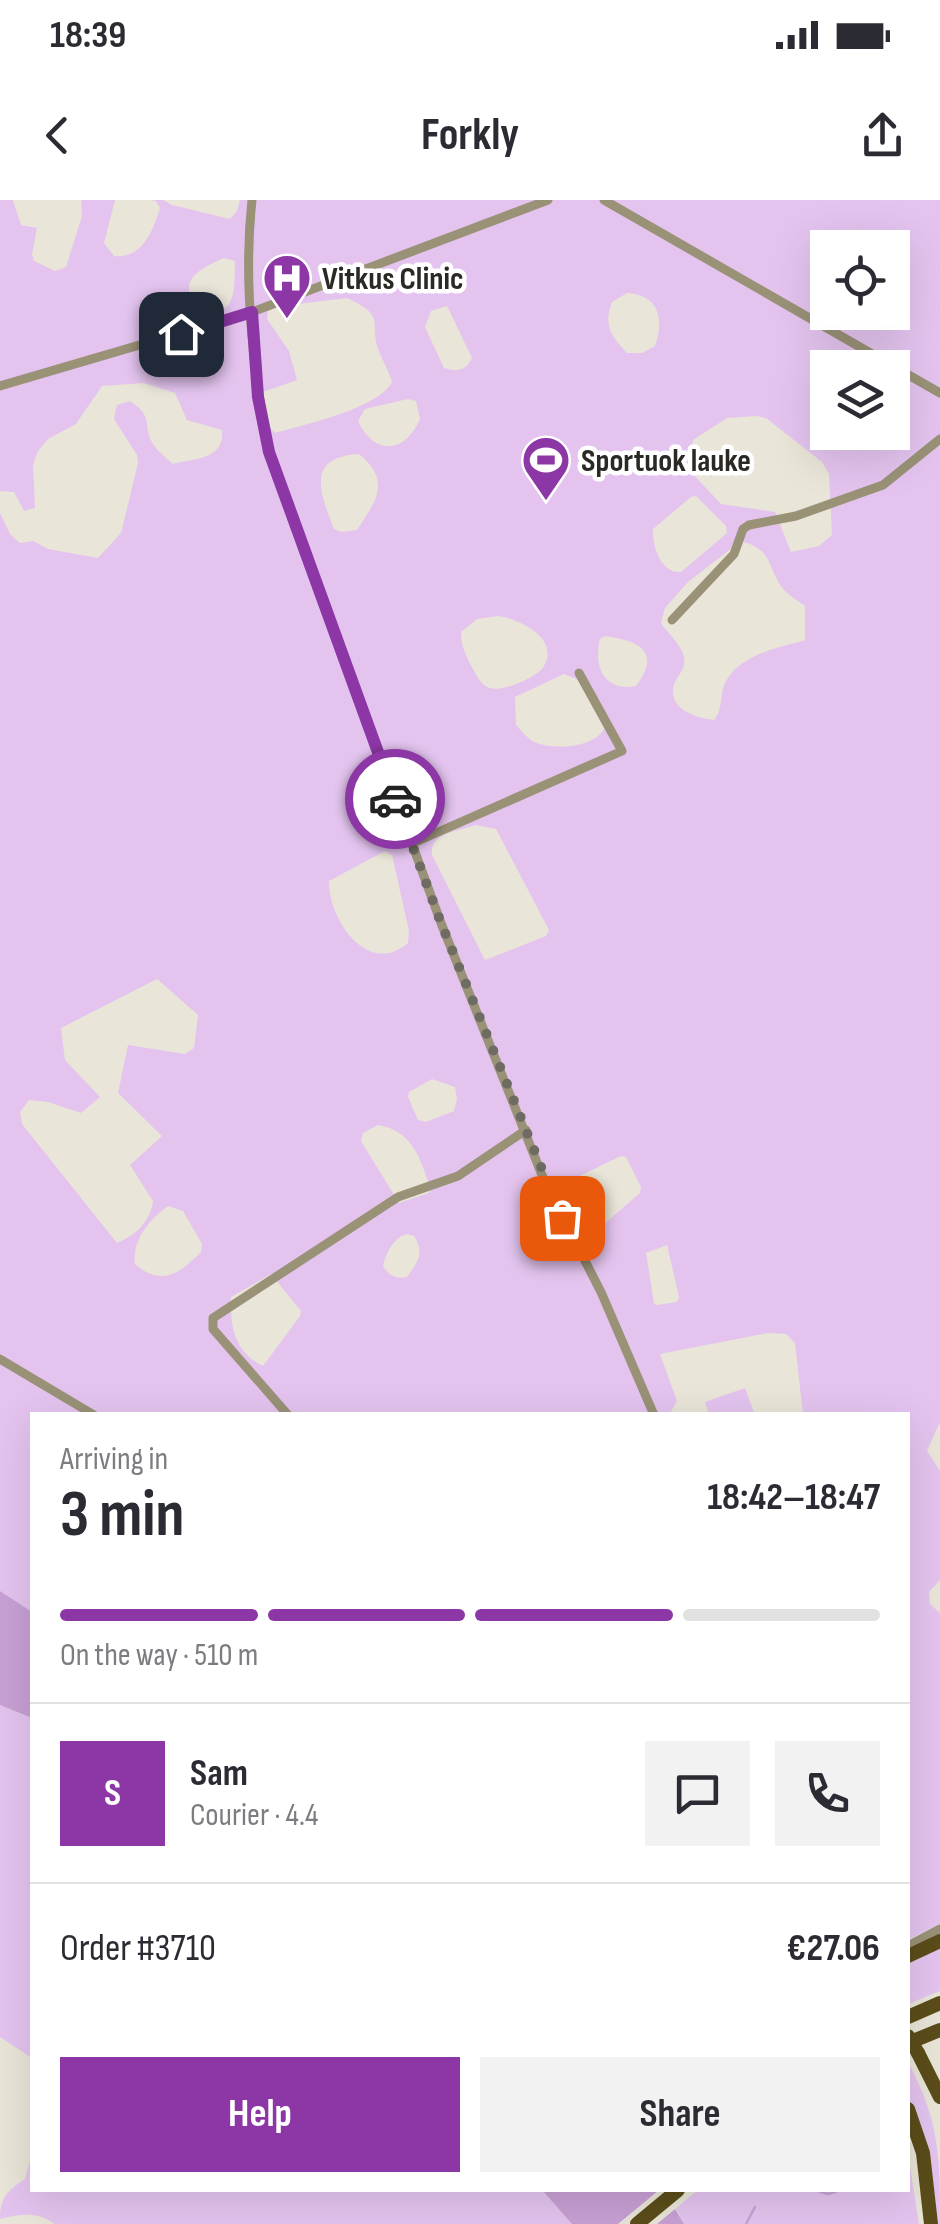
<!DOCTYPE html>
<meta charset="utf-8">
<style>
:root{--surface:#fff;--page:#f2f2f3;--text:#2b2b33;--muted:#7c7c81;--line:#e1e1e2;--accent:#8c37a5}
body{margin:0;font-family:"Sofia Sans Condensed",sans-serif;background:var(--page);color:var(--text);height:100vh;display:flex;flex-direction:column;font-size:38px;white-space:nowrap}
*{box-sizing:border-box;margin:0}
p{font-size:32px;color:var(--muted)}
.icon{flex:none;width:55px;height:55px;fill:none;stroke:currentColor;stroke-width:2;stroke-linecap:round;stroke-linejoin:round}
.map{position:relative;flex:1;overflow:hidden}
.drawer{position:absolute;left:30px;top:1212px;width:880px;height:780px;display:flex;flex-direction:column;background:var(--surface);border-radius:0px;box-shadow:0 10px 40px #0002}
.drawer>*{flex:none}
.tools{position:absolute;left:810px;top:30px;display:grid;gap:20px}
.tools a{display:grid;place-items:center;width:100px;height:100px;border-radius:0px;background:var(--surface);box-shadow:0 10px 40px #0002;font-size:50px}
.pin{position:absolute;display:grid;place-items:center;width:85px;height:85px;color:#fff;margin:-42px;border-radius:20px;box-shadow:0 5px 15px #0006}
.courier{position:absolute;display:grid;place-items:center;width:100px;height:100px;margin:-50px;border:8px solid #8c37a5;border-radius:50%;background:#fff;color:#222;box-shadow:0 2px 12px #0007}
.headline em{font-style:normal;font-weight:700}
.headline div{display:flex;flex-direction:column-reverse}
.headline{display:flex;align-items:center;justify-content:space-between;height:170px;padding:0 30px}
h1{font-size:65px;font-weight:700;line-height:75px}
.bar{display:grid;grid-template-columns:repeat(4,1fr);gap:15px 10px;align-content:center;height:120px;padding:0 30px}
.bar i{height:12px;border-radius:8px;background:var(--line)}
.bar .on{background:var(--accent)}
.bar p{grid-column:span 4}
.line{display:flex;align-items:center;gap:25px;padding:0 30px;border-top:2px solid var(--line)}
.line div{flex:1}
.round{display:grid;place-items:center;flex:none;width:105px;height:105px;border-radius:0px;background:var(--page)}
.primary-button{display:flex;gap:20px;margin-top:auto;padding:20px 30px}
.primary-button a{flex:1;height:115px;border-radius:0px;background:var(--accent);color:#fff;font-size:40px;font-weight:700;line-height:115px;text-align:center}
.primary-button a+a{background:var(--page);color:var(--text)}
.status{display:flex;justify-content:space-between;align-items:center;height:70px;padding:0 50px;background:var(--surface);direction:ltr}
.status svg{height:28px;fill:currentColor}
header{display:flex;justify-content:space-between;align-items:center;height:130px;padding:0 30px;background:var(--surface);font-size:45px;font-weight:700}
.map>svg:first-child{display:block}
.green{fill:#e4c4ef;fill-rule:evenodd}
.water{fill:#c8a0d5}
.pier{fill:#e9e5d8}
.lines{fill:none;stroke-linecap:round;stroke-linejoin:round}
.stream{stroke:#c8a0d5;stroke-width:2.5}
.street{stroke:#999277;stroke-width:9}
.primary{stroke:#5b4d19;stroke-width:14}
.primary-bridge{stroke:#5b4d19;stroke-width:14}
.done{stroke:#6e6b63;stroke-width:10;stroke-dasharray:0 18}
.route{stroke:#8c37a5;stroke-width:12}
.labels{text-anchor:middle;stroke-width:9;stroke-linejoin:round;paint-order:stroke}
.poi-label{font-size:32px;font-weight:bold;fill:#2b2924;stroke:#fff;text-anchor:start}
</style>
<div class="status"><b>18:39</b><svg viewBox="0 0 49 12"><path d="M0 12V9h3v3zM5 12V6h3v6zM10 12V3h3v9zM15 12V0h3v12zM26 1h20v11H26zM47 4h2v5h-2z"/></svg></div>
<header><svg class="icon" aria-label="back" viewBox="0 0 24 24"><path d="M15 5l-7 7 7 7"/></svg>Forkly<svg class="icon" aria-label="share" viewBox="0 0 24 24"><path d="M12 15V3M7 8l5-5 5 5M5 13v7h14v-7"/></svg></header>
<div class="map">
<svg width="940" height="2024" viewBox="0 0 940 2024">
<rect width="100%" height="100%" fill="#e9e5d8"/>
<g class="green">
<path d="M 0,0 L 13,0 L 21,25 L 37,28 L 32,54 L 34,61 L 55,71 L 66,67 L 82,16 L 81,0 L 115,0 L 104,43 L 114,56 C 142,59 153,31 160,8 L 156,1 L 149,0 L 163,0 L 172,5 L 230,19 L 237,11 L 240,0 L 940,0 L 940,1222 L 927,1251 L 940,1271 L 940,1380 L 929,1392 L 930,1404 L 940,1413 L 940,1724 L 908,1740 L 908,1215 L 803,1215 L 795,1143 L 786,1134 L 768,1133 L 660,1154 L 677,1201 L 669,1215 L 32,1215 L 32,1412 L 0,1391 L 0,313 L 10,334 L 20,343 L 33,341 L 48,349 L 98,358 L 121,333 L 138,263 L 137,255 L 114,219 L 117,205 L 130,201 C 151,216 144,218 150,238 C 153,248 166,258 173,264 C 195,258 225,260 222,230 L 187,220 L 175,193 L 144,183 L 102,186 L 76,224 L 48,239 L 38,251 L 33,265 L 35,308 L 24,311 L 14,292 L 0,291 ZM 828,48 L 892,48 L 892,112 L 828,112 ZM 224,58 L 235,61 C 234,88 238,118 201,112 C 174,82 197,70 224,58 ZM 627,93 C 660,95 664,120 655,146 L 642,153 L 627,153 C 611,136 603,125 612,102 ZM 347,98 C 388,117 368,121 379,151 C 383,162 389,171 392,182 C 379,208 304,225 275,233 L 266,223 L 263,192 L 297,180 L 289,151 L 267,119 L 268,111 L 281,106 ZM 447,106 L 472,158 C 467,171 455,172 444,168 L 425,127 L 431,111 ZM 828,168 L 892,168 L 892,232 L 828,232 ZM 408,199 L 416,201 L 420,219 C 405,254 374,256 358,221 L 365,209 ZM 756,216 L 766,218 L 822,262 L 829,274 L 832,335 L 819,346 L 791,352 L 775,312 L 721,304 L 688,269 L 693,240 L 727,218 ZM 359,254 C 392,281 376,301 357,330 L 341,332 L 334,329 C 321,295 304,257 359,254 ZM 696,296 L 726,326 L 727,333 L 681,372 C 661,374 652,346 653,329 L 691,297 ZM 741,341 C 771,350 766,360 779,383 C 784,393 797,400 805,406 L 805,440 C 778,448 741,454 726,481 C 719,494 724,508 714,520 C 697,518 670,510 673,488 C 675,477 687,470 684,457 C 682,446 668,433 661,423 L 665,408 L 688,382 ZM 498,416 C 519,419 560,438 544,466 C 537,478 499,494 487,487 C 481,484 476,475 473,469 C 466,456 461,446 461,432 L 477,419 ZM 605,436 C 639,441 662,451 636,486 C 605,492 593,468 600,439 ZM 564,474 L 577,479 L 606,523 C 601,548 555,551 534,542 C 527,538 521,530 516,525 L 515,497 ZM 476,625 L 496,629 L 549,730 L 546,736 L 485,760 L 432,655 C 429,633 458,631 476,625 ZM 385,651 L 392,655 L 409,731 L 408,743 C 367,778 328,718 329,681 ZM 157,779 L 198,815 L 194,848 L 185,854 L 128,845 L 118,893 L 162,936 L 130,965 L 153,1001 C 150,1022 136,1035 117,1043 L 22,924 L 20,912 L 29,900 L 48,902 L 81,913 L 100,897 L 65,860 L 61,828 ZM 432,879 L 455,887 L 457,899 L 454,911 L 426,922 L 418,920 L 408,897 L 409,892 ZM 378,925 C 414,931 420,960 431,989 L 429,993 L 399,1003 L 361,941 L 363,933 ZM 621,956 L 626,957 L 641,987 L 640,993 L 603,1025 L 596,1027 C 581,1017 562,1002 567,982 ZM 168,1006 L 183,1011 L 202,1044 L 201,1052 C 181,1072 162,1088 135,1064 C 132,1040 149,1020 168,1006 ZM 407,1034 L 414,1036 C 425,1054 418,1061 407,1077 C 396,1079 389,1076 383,1066 C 386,1053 393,1038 407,1034 ZM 667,1045 L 679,1097 L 677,1102 L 657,1105 L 654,1103 L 646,1053 ZM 271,1074 L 301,1111 L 300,1116 L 263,1166 C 234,1152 230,1125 231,1097 Z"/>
<path d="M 745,1188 L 755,1215 L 709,1215 L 705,1202 Z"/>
<path d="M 0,1505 L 32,1518 L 32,1858 L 0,1837 Z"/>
<path d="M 940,1747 L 940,1791 L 908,1804 L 908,1762 Z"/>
<path d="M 908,1862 C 940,1922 940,1958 940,2024 L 936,2024 L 929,1956 L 908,1899 Z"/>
<path d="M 32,1953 L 32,1990 L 542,1990 L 572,2024 L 55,2024 C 36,2011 21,2014 0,2019 C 0,1997 7,1991 25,1979 Z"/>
<path d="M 908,1955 L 919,2024 L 684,2024 L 676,2008 L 698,1990 L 908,1990 Z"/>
</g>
<g class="water">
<path d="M 0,1391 L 32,1412 L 32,1518 L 0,1505 Z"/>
<path d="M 542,1990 L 664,1990 L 684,2024 L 572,2024 Z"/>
</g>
<path class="pier" d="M 659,1990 L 670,1990 L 680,2005 L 657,2024 L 618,2024 Z"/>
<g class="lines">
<g class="stream">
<path d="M 815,1990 L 828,1994 L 840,1990"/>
<path d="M 746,2024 L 755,2007"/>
</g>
<g class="street">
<path d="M 252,0 C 243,82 253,171 269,252 L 441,723 L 546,985 L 601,1092 L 654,1215"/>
<path d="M 604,0 L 940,193"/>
<path d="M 0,186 L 252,112 L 548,0"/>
<path d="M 672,420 L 734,354 L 743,329 L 749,325 L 796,316 L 883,285 L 940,239"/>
<path d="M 411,644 L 622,551 L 579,473"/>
<path d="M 0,1159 L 94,1215"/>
<path d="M 288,1215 L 213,1129 L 213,1118 L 398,997 L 458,976 L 526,930"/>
<path d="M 908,1746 L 940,1729"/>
</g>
<g class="primary">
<path d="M 908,1756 L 940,1741"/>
<path d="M 908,1817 L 940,1803"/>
<path d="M 908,1843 L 940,1830"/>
<path d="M 918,1853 L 940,1897"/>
<path d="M 908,1909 L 923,1953 L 931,2024"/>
<path d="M 637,2024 L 678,1990"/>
</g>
<path class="primary-bridge" d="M 908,1836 L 918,1853"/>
</g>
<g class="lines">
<path class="done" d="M 395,599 L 441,723 L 562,1018"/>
<path class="route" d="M 181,134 L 252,112 L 258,197 L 269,252 L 395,599"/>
</g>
<defs>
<g id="hospital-pin" transform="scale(2.5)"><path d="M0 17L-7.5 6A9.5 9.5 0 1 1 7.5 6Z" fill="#8c37a5" stroke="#fff"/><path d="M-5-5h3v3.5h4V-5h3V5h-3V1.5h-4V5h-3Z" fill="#fff"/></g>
<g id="stadium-pin" transform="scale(2.5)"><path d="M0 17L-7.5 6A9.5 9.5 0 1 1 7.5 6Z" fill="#8c37a5" stroke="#fff"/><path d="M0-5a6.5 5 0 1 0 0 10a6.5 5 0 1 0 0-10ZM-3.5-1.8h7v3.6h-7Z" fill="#fff"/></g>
</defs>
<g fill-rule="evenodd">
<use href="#hospital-pin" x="287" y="78"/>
<use href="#stadium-pin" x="546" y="260"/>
</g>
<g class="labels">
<g class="poi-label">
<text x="322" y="89">Vitkus Clinic</text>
<text x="581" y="271">Sportuok lauke</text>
</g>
</g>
</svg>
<div class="tools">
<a><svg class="icon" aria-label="locate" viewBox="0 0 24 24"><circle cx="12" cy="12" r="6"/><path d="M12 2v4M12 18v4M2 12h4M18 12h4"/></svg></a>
<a><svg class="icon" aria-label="layers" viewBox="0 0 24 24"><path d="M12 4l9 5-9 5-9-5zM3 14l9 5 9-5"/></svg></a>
</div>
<div class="pin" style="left:562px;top:1018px;background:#ea580c"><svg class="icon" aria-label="bag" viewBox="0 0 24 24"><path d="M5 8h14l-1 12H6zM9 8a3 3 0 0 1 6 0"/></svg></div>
<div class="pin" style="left:181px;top:134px;background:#1f2937"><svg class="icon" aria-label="home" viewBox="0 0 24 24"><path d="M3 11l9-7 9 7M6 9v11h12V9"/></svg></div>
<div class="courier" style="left:395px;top:599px"><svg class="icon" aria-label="car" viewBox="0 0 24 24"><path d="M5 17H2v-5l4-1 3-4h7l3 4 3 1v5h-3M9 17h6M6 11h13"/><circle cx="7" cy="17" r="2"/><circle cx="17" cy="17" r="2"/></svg></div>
<section class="drawer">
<div class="headline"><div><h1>3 min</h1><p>Arriving in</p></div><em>18:42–18:47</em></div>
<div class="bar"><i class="on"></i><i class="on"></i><i class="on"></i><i></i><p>On the way · 510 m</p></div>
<div class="line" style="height:180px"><b class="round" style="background:var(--accent);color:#fff">S</b><div><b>Sam</b><p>Courier · 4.4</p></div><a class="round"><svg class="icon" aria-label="chat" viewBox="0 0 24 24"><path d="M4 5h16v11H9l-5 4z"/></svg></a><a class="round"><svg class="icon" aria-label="phone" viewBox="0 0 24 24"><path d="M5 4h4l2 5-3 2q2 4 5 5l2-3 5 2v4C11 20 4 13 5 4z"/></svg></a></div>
<div class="line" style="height:130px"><div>Order #3710</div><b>€27.06</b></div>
<div class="primary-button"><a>Help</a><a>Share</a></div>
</section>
</div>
